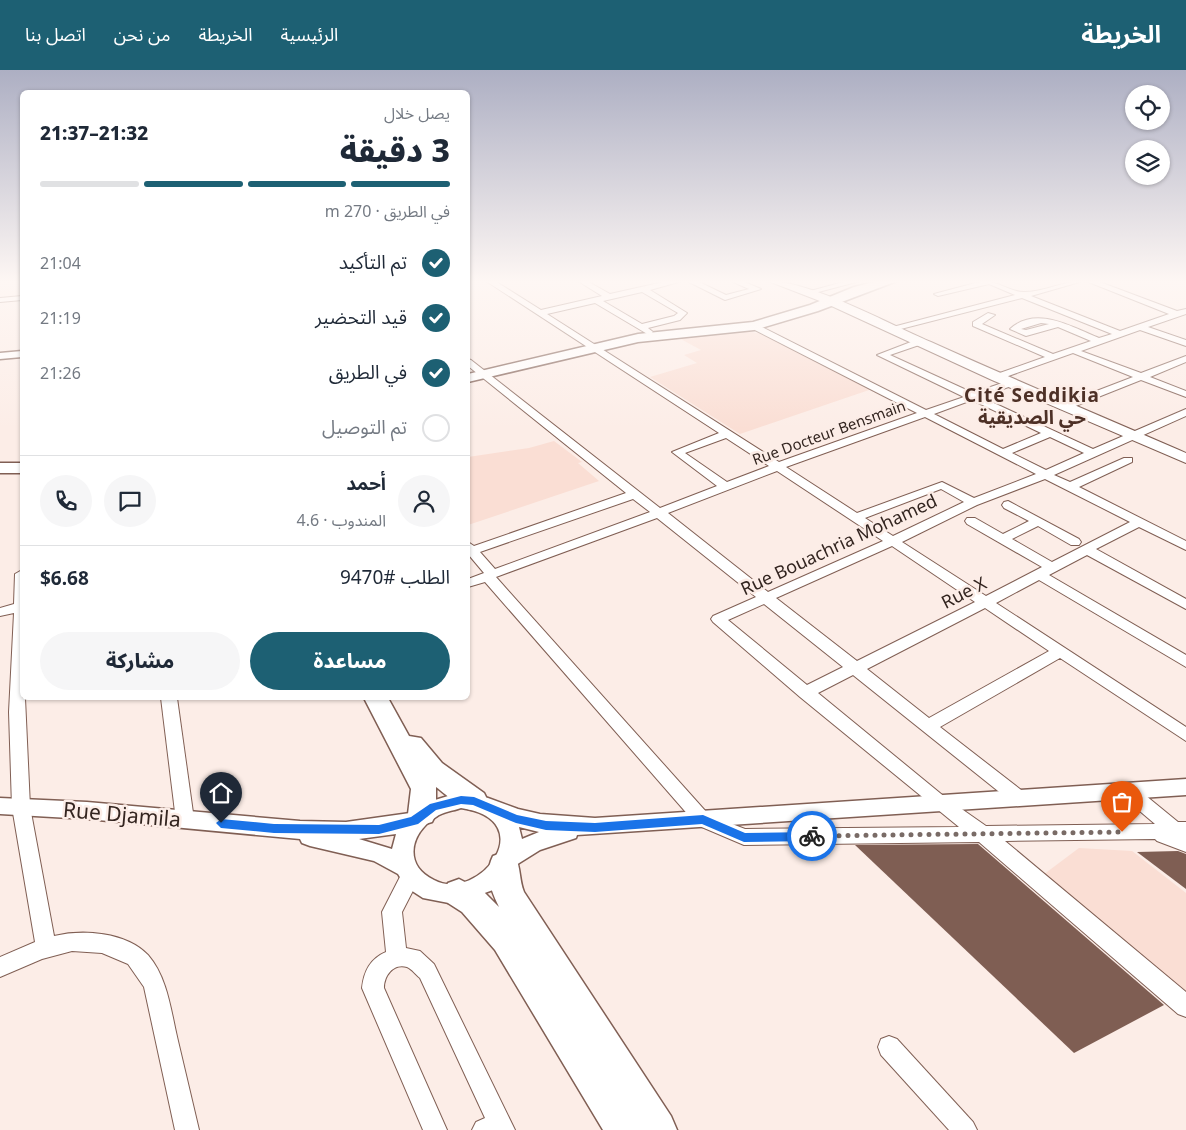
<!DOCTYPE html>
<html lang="ar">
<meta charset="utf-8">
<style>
:root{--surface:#fff;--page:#f6f6f7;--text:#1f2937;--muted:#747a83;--line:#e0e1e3;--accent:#1d6073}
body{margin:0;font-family:"Noto Sans","Noto Sans Arabic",sans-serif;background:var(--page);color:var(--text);direction:rtl;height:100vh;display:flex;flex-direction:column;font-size:19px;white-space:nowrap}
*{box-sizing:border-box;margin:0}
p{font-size:16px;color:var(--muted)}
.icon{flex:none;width:28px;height:28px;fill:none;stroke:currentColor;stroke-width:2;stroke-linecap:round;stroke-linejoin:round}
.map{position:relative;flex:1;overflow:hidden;direction:ltr}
.details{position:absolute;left:20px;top:20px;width:450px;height:610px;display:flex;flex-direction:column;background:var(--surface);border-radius:8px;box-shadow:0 1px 4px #0004;direction:rtl}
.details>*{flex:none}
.buttons{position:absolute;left:1125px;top:15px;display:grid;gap:10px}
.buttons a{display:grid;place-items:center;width:45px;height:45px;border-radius:50%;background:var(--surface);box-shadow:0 1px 4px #0004;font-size:25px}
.pin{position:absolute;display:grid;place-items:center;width:42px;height:42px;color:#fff;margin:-51px -21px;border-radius:50% 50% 50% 0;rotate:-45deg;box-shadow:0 0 5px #0007}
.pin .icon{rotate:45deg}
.courier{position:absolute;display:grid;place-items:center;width:50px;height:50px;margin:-25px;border:4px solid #1a73e8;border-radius:50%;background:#fff;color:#222;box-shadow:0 1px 6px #0007}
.summary em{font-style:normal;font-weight:800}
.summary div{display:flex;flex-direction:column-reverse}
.summary{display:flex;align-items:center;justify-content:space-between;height:85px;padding:0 20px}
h1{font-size:32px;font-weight:800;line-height:38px}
.bar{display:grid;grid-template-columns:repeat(4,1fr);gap:8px 5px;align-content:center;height:60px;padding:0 20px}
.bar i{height:6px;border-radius:4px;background:var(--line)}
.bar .on{background:var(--accent)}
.bar p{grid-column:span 4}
.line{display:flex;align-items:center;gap:12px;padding:0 20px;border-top:1px solid var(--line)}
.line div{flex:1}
.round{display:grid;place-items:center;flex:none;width:52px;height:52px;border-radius:26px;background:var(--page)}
ol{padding:0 20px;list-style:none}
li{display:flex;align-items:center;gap:15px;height:55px}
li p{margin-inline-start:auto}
li .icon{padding:5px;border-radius:50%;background:var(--accent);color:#fff;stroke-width:4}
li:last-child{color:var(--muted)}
li i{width:28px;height:28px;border:2px solid var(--line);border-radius:50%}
.cta{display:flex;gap:10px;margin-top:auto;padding:10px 20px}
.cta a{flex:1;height:58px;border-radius:30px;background:var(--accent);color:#fff;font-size:20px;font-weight:800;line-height:58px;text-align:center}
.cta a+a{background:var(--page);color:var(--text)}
header{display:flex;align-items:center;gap:30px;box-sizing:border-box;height:70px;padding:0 25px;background:var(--accent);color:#fff}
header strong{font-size:24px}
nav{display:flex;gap:28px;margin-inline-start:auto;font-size:18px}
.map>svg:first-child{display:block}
.built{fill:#faded4}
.building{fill:#7f5e53}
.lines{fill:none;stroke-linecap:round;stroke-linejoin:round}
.minor-casing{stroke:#805f54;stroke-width:2}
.tertiary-casing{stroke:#805f54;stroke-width:3}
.secondary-casing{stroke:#805f54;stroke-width:2}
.primary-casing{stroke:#805f54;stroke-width:3}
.trunk-casing{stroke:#805f54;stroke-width:3}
.minor{fill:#fff;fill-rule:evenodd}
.tertiary{fill:#fff;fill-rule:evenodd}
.secondary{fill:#fff;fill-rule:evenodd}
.primary{fill:#fff;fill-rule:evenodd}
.trunk{fill:#fff;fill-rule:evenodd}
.route{fill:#1a73e8}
.done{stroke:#796b66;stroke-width:5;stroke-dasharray:0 9}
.labels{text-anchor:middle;stroke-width:5;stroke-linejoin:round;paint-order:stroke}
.far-street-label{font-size:15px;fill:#332520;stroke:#fcede7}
.street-label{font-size:18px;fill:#332520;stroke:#fcede7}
.far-district-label{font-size:19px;font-weight:bold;letter-spacing:1px;fill:#4d3026;stroke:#fcede7}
.near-street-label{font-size:21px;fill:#332520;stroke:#fcede7}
</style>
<header>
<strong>الخريطة</strong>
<nav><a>الرئيسية</a><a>الخريطة</a><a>من نحن</a><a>اتصل بنا</a></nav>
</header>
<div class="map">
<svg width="1186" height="1060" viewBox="0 0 1186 1060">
<rect width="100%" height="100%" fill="#fcede7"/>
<g class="built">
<path d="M 745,261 L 762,264 L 872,319 L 740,364 L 650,307 L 697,293 L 684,285 L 701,280 L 675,266 Z"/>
<path d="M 554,371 L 582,392 L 578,393 L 599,411 L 468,455 L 468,387 L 529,378 Z"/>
<path d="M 1079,778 L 1132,781 L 1186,823 L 1186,924 L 1043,805 Z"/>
</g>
<g class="building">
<path d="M 978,774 L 1164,935 L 1074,983 L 855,775 Z"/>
<path d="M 1178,781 L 1186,784 L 1186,819 L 1137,782 Z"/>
</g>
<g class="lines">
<g class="minor-casing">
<g id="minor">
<path d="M 486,211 L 495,211 L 541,240 L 602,226 L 578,211 L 587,211 L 610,224 L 668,211 L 682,211 L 650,220 L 687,243 L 680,250 L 648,258 L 653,262 L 649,265 L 595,233 L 547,244 L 779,392 L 917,343 L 751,258 L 751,254 L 754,253 L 926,340 L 964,327 L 877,285 L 916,270 L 922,270 L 922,274 L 890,285 L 973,323 L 1008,311 L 1014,311 L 1014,315 L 981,327 L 1093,379 L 1186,339 L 1186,346 L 1054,405 L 1070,412 L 1124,388 L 1132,388 L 1132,392 L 1079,417 L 1186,471 L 1186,480 L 1139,457 L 1096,479 L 1186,529 L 1186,539 L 1087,485 L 1049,505 L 1186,585 L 1186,597 L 1039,510 L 996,533 L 1186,657 L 1186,671 L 1060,588 L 940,657 L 1025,723 L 1028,728 L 1025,733 L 1019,735 L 1013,733 L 853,605 L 818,623 L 946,728 L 986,756 L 1155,754 L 1122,726 L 1119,721 L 1122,716 L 1128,714 L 1134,716 L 1178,752 L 1186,752 L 1186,782 L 1157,771 L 1155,769 L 1005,771 L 1186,922 L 1186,947 L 1178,944 L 979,772 L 744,775 L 697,755 L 485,512 L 468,517 L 468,509 L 484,503 L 468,484 L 468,472 L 474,476 L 626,423 L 468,296 L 468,289 L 471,290 L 660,438 L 717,416 L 672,382 L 719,363 ZM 642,222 L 678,243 L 674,246 L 642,254 L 603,231 ZM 972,330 L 1041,363 L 1003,379 L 934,344 ZM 925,347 L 1036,404 L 974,428 L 942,412 L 857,443 L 786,397 ZM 1050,367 L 1084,383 L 1046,400 L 1012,383 ZM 726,368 L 769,396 L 727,412 L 685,383 ZM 777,401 L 883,471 L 768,522 L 668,443 ZM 1045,409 L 1130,452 L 1052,492 L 1012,469 L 1038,456 L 1071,475 L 1079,475 L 1081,472 L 1079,469 L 1008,431 L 1004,432 L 1002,435 L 1004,438 L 1029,451 L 1003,464 L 975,448 L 967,448 L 965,451 L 967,454 L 1042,497 L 986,526 L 902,472 L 977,435 ZM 941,419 L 964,432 L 893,466 L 865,448 ZM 633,429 L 650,442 L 495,499 L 480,482 ZM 657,448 L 756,527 L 713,546 L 711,549 L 713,552 L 800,627 L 959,757 L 745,759 L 709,745 L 496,507 ZM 892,476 L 975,532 L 857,591 L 776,528 ZM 764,534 L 843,597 L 807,615 L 728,550 ZM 985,538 L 1049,581 L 929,648 L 867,599 Z"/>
<path d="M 687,211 L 697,211 L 726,225 L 749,219 L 731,211 L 742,211 L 761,219 L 725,230 Z"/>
<path d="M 847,211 L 860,211 L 807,225 L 803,223 Z"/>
<path d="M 983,211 C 998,211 1012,223 1025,222 C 1044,222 1063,211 1083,211 L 1031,226 L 1120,261 L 1169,244 L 1086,211 L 1097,211 L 1177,241 L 1186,239 L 1186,244 L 1148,257 L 1186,270 L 1186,276 L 1140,260 L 1081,281 L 1141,303 L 1186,286 L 1186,292 L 1150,307 L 1186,321 L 1186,327 L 1141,310 L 1068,339 L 1060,339 L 1060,335 L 1133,307 L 1073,283 L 1000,309 L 994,309 L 994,305 L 1045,287 L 973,256 L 973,252 L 988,243 L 995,245 L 982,254 L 1053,284 L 1091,271 L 1058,257 L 1026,266 L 1010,259 C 1036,235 1072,257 1099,268 L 1112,264 L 1022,228 L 889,262 L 885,259 L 1015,225 L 989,214 L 938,226 L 934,224 ZM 1041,253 L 1049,254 L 1026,260 L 1021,259 Z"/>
<path d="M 22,226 L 22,230 L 0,232 L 0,228 Z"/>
<path d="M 22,500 L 22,628 L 25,628 L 30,737 L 54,866 C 83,859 126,862 148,885 C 168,908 171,942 178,971 C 185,1001 192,1030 199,1060 L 175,1060 L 144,917 L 128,894 L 102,883 L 72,881 L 42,889 L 0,907 L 0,887 L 35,872 L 12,737 L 9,642 L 14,543 L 0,546 L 0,538 L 14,534 L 15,504 Z"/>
<path d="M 161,628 L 177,628 L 194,750 L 191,755 L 185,757 L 179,755 L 176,750 Z"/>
<path d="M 410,799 L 417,801 L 420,807 L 402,842 L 406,878 L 420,881 L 434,894 L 515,1060 L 472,1060 L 476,1052 L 485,1048 L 420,908 C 416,905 412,899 407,897 C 393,893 384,906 384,918 L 447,1060 L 423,1060 L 362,918 C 364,901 370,889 386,882 L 382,842 L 403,801 Z"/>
<path d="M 889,966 L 897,969 L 973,1052 L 977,1060 L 949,1060 L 881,985 L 878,977 L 881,969 Z"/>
</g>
</g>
<g class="tertiary-casing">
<g id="tertiary">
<path d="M 22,281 L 22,287 L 0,289 L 0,283 Z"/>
<path d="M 1186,709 L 1186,725 L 577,765 L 576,768 L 540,780 L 516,795 L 506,810 L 493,820 L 454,834 L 423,828 L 406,817 L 398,804 L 374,791 L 310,776 L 302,773 L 300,769 L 87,749 L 0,744 L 0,728 L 87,732 L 300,751 L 346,752 L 410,743 L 422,734 L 461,722 L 488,728 L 518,739 L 540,744 L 595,748 ZM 461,738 C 543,750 479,834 434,810 C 403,795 410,763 436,747 C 442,742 453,741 461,738 ZM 519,757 L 539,762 L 522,769 ZM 396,764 L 392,779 L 359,769 Z"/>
</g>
</g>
<g class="secondary-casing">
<path id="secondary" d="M 768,211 C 811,211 889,254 931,272 C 1015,310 1101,346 1186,383 L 1186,393 L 992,310 L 825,233 Z"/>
</g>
<g class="primary-casing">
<g id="primary">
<path d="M 878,211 L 897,211 L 818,241 L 754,260 L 638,272 L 468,312 L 468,304 L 638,264 L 753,252 L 810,235 L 854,217 Z"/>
<rect x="0" y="393" width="22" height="10"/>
<path d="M 364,628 L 388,628 L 409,666 L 421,668 L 442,693 L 484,723 L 488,731 L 484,739 C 465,745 451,728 436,717 L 436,744 L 432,752 L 422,755 L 412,752 L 408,744 L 411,719 Z"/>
</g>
</g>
<g class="trunk-casing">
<path id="trunk" d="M 504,782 L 515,786 C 521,798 519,810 524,822 L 671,1046 L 677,1060 L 603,1060 L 495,880 L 462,842 L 448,833 L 443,823 L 448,813 L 459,809 L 484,822 L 499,837 C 491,820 484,804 493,786 Z"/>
</g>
<use href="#minor" class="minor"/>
<use href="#tertiary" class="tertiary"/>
<use href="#secondary" class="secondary"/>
<use href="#primary" class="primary"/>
<use href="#trunk" class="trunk"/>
</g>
<linearGradient id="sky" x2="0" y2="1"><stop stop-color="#adafc3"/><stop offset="0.59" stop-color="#fef7f4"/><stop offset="1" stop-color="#fef7f4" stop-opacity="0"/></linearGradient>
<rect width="1186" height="359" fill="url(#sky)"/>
<path class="route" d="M 461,726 L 474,727 L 517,745 L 546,751 L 595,753 L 703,745 L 745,763 L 812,762 L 817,766 L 812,771 L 744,772 L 702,754 L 595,762 L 546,760 L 516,753 L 473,735 L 461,734 L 436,740 L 418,754 L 379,764 L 274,763 L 221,758 L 216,753 L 221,749 L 274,754 L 379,755 L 411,747 L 430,734 Z"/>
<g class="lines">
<path class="done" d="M 812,766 L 1122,762"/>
</g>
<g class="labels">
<g class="far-street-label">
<text transform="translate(829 363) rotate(-20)" y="5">Rue Docteur Bensmain</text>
</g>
<g class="street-label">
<text transform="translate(839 475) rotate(-25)" y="6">Rue Bouachria Mohamed</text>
<text transform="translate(964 523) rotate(-27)" y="6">Rue X</text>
</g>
<g class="far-district-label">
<text x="1032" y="332">Cité Seddikia<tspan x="1032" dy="22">حي الصديقية</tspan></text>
</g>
<g class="near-street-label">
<text transform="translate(122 745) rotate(5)" y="7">Rue Djamila</text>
</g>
</g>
</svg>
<div class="buttons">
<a><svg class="icon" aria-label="locate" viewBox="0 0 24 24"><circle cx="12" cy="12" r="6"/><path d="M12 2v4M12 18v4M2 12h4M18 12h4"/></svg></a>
<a><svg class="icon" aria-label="layers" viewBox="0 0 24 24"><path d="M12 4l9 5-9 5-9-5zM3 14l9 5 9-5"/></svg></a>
</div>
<div class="pin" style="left:1122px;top:762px;background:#ea580c"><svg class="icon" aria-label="bag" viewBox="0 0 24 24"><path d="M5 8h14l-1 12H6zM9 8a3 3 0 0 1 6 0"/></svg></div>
<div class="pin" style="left:221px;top:753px;background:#1f2937"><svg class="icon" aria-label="home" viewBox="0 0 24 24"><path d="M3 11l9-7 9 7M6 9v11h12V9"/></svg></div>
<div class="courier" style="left:812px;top:766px"><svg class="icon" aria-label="bike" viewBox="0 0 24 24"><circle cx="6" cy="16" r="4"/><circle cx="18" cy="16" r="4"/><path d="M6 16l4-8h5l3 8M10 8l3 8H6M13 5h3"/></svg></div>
<section class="details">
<div class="summary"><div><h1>3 دقيقة</h1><p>يصل خلال</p></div><em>21:32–21:37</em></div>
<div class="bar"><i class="on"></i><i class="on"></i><i class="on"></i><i></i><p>في الطريق · 270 m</p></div>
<ol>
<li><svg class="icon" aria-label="check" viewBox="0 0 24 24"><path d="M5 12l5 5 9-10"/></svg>تم التأكيد<p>21:04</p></li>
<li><svg class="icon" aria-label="check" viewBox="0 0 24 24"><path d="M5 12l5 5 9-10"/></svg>قيد التحضير<p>21:19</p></li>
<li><svg class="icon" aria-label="check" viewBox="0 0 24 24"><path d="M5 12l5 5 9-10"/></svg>في الطريق<p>21:26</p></li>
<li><i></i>تم التوصيل</li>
</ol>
<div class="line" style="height:90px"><a class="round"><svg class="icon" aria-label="person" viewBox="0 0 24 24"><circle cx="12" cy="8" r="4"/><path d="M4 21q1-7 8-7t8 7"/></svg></a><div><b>أحمد</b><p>المندوب · 4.6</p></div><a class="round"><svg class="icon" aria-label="chat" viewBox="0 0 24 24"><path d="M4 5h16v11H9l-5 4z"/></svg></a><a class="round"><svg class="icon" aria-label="phone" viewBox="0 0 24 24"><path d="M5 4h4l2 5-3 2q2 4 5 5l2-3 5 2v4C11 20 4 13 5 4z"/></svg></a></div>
<div class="line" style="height:65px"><div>الطلب #9470</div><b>$6.68</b></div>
<div class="cta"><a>مساعدة</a><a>مشاركة</a></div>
</section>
</div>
